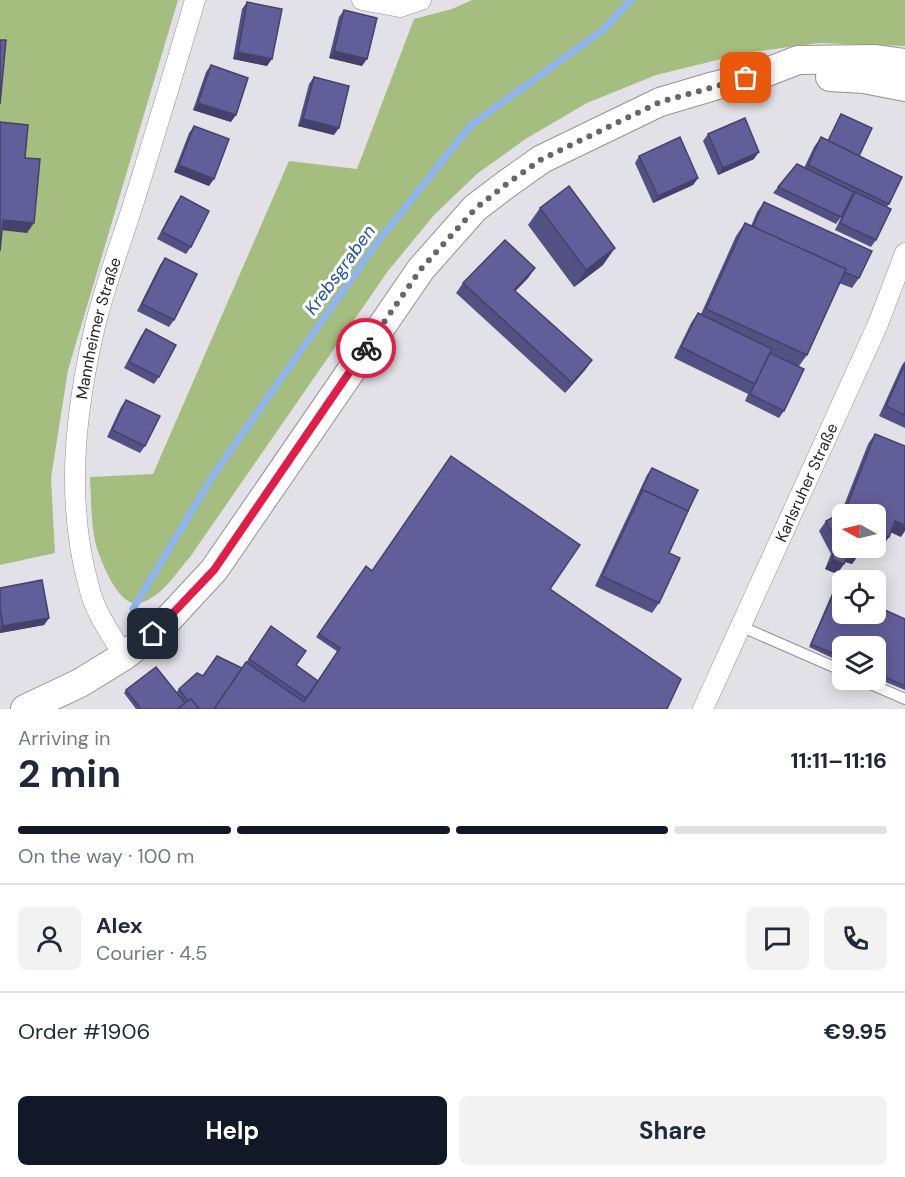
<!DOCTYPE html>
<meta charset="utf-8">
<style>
:root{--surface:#fff;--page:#f2f2f3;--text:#1f2937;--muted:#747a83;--line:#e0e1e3;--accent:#111827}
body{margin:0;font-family:"DM Sans",sans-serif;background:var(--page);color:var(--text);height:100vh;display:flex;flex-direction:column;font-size:22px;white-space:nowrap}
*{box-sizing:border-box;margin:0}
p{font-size:20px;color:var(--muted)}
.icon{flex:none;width:33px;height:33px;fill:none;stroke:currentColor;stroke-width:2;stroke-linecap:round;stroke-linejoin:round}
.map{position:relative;height:709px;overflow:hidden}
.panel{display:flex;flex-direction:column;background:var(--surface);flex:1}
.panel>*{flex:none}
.needle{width:39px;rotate:278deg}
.controls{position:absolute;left:832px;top:504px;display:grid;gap:12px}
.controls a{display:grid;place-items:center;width:54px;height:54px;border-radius:9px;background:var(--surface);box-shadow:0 3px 15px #0003;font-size:30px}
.pin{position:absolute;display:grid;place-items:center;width:51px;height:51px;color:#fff;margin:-26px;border-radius:12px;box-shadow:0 3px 9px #0006}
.courier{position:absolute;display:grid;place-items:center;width:60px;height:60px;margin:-30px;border:4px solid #e11d48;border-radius:50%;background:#fff;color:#222;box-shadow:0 2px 8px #0007}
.summary em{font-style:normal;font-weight:700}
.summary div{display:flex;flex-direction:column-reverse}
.summary{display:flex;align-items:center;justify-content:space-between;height:102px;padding:0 18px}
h1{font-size:39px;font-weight:700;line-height:45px}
.bar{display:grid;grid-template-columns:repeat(4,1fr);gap:9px 6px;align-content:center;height:72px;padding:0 18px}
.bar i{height:8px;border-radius:4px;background:var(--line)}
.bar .active{background:var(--accent)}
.bar p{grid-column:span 4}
.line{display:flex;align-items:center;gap:15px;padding:0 18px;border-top:2px solid var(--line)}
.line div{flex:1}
.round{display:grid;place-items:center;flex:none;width:63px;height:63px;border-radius:9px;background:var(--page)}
.button{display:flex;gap:12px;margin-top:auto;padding:12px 18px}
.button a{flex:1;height:69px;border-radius:9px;background:var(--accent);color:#fff;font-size:24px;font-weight:700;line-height:69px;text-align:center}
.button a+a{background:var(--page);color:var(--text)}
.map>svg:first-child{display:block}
.green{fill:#a5be80}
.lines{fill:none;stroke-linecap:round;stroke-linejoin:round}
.stream{stroke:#8fb4ee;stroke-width:7}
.lane-casing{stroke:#929297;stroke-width:12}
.street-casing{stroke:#929297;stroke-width:21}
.secondary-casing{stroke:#929297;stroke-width:30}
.lane{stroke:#fff;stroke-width:10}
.street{stroke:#fff;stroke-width:20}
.secondary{stroke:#fff;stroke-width:28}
.wall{fill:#535184}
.shaded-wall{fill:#44426b}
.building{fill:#615e99;stroke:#44426b;stroke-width:1.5}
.done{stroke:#67676a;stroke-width:6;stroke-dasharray:0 10.8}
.route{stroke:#e11d48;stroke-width:8}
.labels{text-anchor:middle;stroke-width:6;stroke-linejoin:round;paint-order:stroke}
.street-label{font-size:16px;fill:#252527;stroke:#fff}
.water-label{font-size:18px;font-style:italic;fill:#255296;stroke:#fff}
</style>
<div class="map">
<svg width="905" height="709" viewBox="0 0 905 709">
<rect width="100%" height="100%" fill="#e1e1e7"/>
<g class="green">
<path d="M 0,0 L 178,0 L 68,370 L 51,478 L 55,553 L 0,565 Z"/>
<path d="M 472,0 L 905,0 L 905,46 L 819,43 L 746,53 L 656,75 L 587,103 L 527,138 L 478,173 L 434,215 L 388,271 L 190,557 C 176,573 162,597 140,603 C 119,610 99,558 95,541 C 91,521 91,497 90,477 L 153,474 L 289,161 L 357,169 L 414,19 L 452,9 Z"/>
</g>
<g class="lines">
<path class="stream" d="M 133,609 L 214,474 L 376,244 L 471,125 L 603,30 L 631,0"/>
<g class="lane-casing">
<g id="lane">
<path d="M 740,626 L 843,671"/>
<path d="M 861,680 L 905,699"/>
</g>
</g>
<g class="street-casing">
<g id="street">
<path d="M 362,0 L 400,7 L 421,0"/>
<path id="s1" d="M 124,656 C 111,634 95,613 89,587 C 65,501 75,412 95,326 C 105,286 120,245 133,205 C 154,137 175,69 195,0"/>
<path id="s2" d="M 703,709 L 878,324 L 905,253"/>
</g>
</g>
<g class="secondary-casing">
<g id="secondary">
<path d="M 830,77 L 864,79 L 905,87"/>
<path d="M 25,709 L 80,683 L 124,656 L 163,625 L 214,570 L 421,269 L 475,208 L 508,183 L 542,159 L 660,102 L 714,86 L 762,74 L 798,60 L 874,59 L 905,63"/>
</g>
</g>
<use href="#lane" class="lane"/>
<use href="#street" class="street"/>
<use href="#secondary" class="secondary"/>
</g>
<g class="wall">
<path d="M 247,2 L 267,66 L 233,59 L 242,9 Z"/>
<path d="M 344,10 L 362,66 L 329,58 L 339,17 Z"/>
<path d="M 211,65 L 231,122 L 193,110 L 206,72 Z"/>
<path d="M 314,77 L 334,135 L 298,126 L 309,84 Z"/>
<path d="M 841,114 L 859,156 L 889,204 L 887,207 L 876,240 L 871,247 L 835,230 L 850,199 L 841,217 L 836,224 L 773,193 L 778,187 L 804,168 L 814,147 L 821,137 L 828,141 Z"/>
<path d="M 194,126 L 209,186 L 174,172 L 189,133 Z"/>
<path d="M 708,134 L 754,159 L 718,175 L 703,141 Z"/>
<path d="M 639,156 L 698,178 L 693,185 L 653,203 L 635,163 Z"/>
<path d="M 181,196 L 191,247 L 186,254 L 157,239 L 176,203 Z"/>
<path d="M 764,202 L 859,278 L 852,288 L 839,283 L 807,355 L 799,366 L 784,411 L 779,418 L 745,401 L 748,394 L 674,358 L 691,323 L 698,313 L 701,314 L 736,236 L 745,223 L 751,226 L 757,212 Z"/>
<path d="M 540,208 L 603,265 L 574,287 L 528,225 Z"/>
<path d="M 165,258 L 174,320 L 169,327 L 137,311 L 160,265 Z"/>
<path d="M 535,268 L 528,278 L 515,291 L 592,360 L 585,370 L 565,393 L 456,293 L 463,283 Z"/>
<path d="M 146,329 L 159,377 L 154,384 L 124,368 L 141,336 Z"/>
<path d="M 905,361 L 905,428 L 879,416 L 902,365 Z"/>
<path d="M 126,400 L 145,446 L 140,453 L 107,437 L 121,407 Z"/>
<path d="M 875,434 L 901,537 L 891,532 L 882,547 L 876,545 L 876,514 L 872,548 L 867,555 L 860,553 L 852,564 L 845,562 L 837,574 L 825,569 L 831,554 L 819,531 L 826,521 L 841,513 L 868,444 Z"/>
<path d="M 652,468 L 669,553 L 659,603 L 652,613 L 595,586 L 647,475 Z"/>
<path d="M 366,566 L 372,570 L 550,589 L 667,709 L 136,709 L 124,693 L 126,690 L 176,693 L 179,689 L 203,676 L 237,676 L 271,626 L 296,665 L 318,681 L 338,652 L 316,637 Z"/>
<path d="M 0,588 L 49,618 L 44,625 L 0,633 Z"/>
<path d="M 836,588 L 905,619 L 905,690 L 876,678 L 876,646 L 843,646 L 843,663 L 809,647 L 833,591 Z"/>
</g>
<g class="shaded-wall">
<path d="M 334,51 L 367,59 L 362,66 L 329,58 Z"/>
<path d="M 238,52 L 272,59 L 267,66 L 233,59 Z"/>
<path d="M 198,103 L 236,115 L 231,122 L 193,110 Z"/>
<path d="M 303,119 L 339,128 L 334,135 L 298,126 Z"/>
<path d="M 759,152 L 754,159 L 718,175 L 723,168 Z"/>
<path d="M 179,165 L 214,179 L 209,186 L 174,172 Z"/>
<path d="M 698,178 L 693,185 L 653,203 L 658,196 Z"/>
<path d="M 3,220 L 34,223 L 27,233 L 0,230 Z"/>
<path d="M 615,248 L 603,265 L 574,287 L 586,270 Z"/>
<path d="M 535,268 L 528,278 L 507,300 L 514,290 Z"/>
<path d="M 592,360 L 585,370 L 565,393 L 572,383 Z"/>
<path d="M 895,521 L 905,525 L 905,531 L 901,537 L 888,531 Z"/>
<path d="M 879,533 L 889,537 L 882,547 L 876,545 L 876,537 Z"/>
<path d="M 860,548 L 872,548 L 867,555 L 857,552 Z"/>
<path d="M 850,551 L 859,554 L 852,564 L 843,561 Z"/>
<path d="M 832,559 L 844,564 L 837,574 L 825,569 Z"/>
<path d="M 49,618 L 44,625 L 0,633 L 0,631 L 3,626 Z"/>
</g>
<g class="building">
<path d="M 247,2 L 282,9 L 272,59 L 238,52 Z"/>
<path d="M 344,10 L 377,18 L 367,59 L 334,51 Z"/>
<path d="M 0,40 L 6,40 L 0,104 Z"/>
<path d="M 211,65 L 248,78 L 236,115 L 198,103 Z"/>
<path d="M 314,77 L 349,86 L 339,128 L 303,119 Z"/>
<path d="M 841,114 L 872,128 L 859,156 L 828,141 Z"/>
<path d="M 745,118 L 759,152 L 723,168 L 708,134 Z"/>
<path d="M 0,122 L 28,125 L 25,158 L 40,159 L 34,223 L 3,220 L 0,251 Z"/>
<path d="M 194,126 L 229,139 L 214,179 L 179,165 Z"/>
<path d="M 680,137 L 698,178 L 658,196 L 639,156 Z"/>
<path d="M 821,137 L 902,177 L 889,204 L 808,165 Z"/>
<path d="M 797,164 L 854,192 L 841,217 L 778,187 Z"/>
<path d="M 569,186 L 615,248 L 586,270 L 540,208 Z"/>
<path d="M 855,192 L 891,209 L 876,240 L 840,223 Z"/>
<path d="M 181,196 L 209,211 L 191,247 L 162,232 Z"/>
<path d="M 764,202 L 872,251 L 859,278 L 844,272 L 846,269 L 753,227 Z"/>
<path d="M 745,223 L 846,269 L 807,355 L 706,309 Z"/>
<path d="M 505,240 L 535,268 L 514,290 L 592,360 L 572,383 L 463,283 Z"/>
<path d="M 165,258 L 197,274 L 174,320 L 142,304 Z"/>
<path d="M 698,313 L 772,349 L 755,384 L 681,347 Z"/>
<path d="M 146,329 L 176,345 L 159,377 L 129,362 Z"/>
<path d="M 770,353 L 804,369 L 784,411 L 750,394 Z"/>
<path d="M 905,364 L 905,415 L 886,406 Z"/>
<path d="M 126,400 L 160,416 L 145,446 L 112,430 Z"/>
<path d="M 875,434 L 905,446 L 905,525 L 895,521 L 889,537 L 879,533 L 876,540 L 876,514 L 843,514 L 843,548 L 862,548 L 859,554 L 850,551 L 844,564 L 832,559 L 838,543 L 826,521 L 845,511 Z"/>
<path d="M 451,456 L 580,545 L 550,589 L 681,679 L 667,709 L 214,709 L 246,662 L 304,702 L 340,648 L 319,634 L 366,566 L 372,571 Z"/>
<path d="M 652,468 L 698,490 L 688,511 L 643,490 L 640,493 Z"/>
<path d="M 643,490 L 688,511 L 669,553 L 680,558 L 659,603 L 602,576 Z"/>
<path d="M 42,580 L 49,618 L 3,626 L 0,607 L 0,588 Z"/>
<path d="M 836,588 L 843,591 L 843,614 L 876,614 L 876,606 L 905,619 L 905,686 L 876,673 L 876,646 L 843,646 L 843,658 L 811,644 Z"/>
<path d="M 271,626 L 306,651 L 296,665 L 318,681 L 306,698 L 249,659 Z"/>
<path d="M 217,656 L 242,668 L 214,709 L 199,709 L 191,699 L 188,701 L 179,689 L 197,673 L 203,676 Z"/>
<path d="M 156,667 L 185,703 L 177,709 L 141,709 L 126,690 Z"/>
<path d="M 191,699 L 199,709 L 177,709 Z"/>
</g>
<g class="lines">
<path class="done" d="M 366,348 L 421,269 L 476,208 L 508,183 L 542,159 L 660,102 L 746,78"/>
<path class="route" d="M 153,634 L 214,570 L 366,348"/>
</g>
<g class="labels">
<g class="street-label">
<text dy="6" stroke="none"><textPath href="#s1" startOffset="340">Mannheimer Straße</textPath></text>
<text dy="6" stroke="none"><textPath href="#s2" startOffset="249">Karlsruher Straße</textPath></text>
</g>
<g class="water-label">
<text transform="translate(340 270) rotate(-54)" y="6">Krebsgraben</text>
</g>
</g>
</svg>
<div class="controls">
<a><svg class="needle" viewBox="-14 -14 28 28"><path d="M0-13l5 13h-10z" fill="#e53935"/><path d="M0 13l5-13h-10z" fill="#747a83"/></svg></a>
<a><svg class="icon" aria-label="locate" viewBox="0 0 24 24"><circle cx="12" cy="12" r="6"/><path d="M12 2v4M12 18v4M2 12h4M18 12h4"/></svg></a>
<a><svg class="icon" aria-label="layers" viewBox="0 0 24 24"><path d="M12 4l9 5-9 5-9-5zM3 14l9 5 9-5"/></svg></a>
</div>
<div class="pin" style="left:746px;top:78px;background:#ea580c"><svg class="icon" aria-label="bag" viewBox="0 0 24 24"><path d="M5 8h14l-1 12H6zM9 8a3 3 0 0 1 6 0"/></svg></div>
<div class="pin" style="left:153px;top:634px;background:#1f2937"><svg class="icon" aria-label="home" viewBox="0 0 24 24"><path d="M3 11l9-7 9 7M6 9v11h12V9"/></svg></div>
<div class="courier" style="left:366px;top:348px"><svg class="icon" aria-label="bike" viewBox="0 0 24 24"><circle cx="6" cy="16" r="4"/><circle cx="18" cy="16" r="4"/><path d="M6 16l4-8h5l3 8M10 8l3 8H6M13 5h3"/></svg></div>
</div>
<section class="panel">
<div class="summary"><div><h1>2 min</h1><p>Arriving in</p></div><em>11:11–11:16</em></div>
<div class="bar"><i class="active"></i><i class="active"></i><i class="active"></i><i></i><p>On the way · 100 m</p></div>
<div class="line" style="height:108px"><a class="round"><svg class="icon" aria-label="person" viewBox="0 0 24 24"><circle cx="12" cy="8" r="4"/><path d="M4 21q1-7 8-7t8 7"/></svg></a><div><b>Alex</b><p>Courier · 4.5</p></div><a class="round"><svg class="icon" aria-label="chat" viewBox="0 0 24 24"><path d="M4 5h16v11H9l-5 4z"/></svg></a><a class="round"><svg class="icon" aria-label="phone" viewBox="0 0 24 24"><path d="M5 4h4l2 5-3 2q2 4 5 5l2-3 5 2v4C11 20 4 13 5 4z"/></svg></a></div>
<div class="line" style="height:78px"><div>Order #1906</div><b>€9.95</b></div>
<div class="button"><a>Help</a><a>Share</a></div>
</section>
